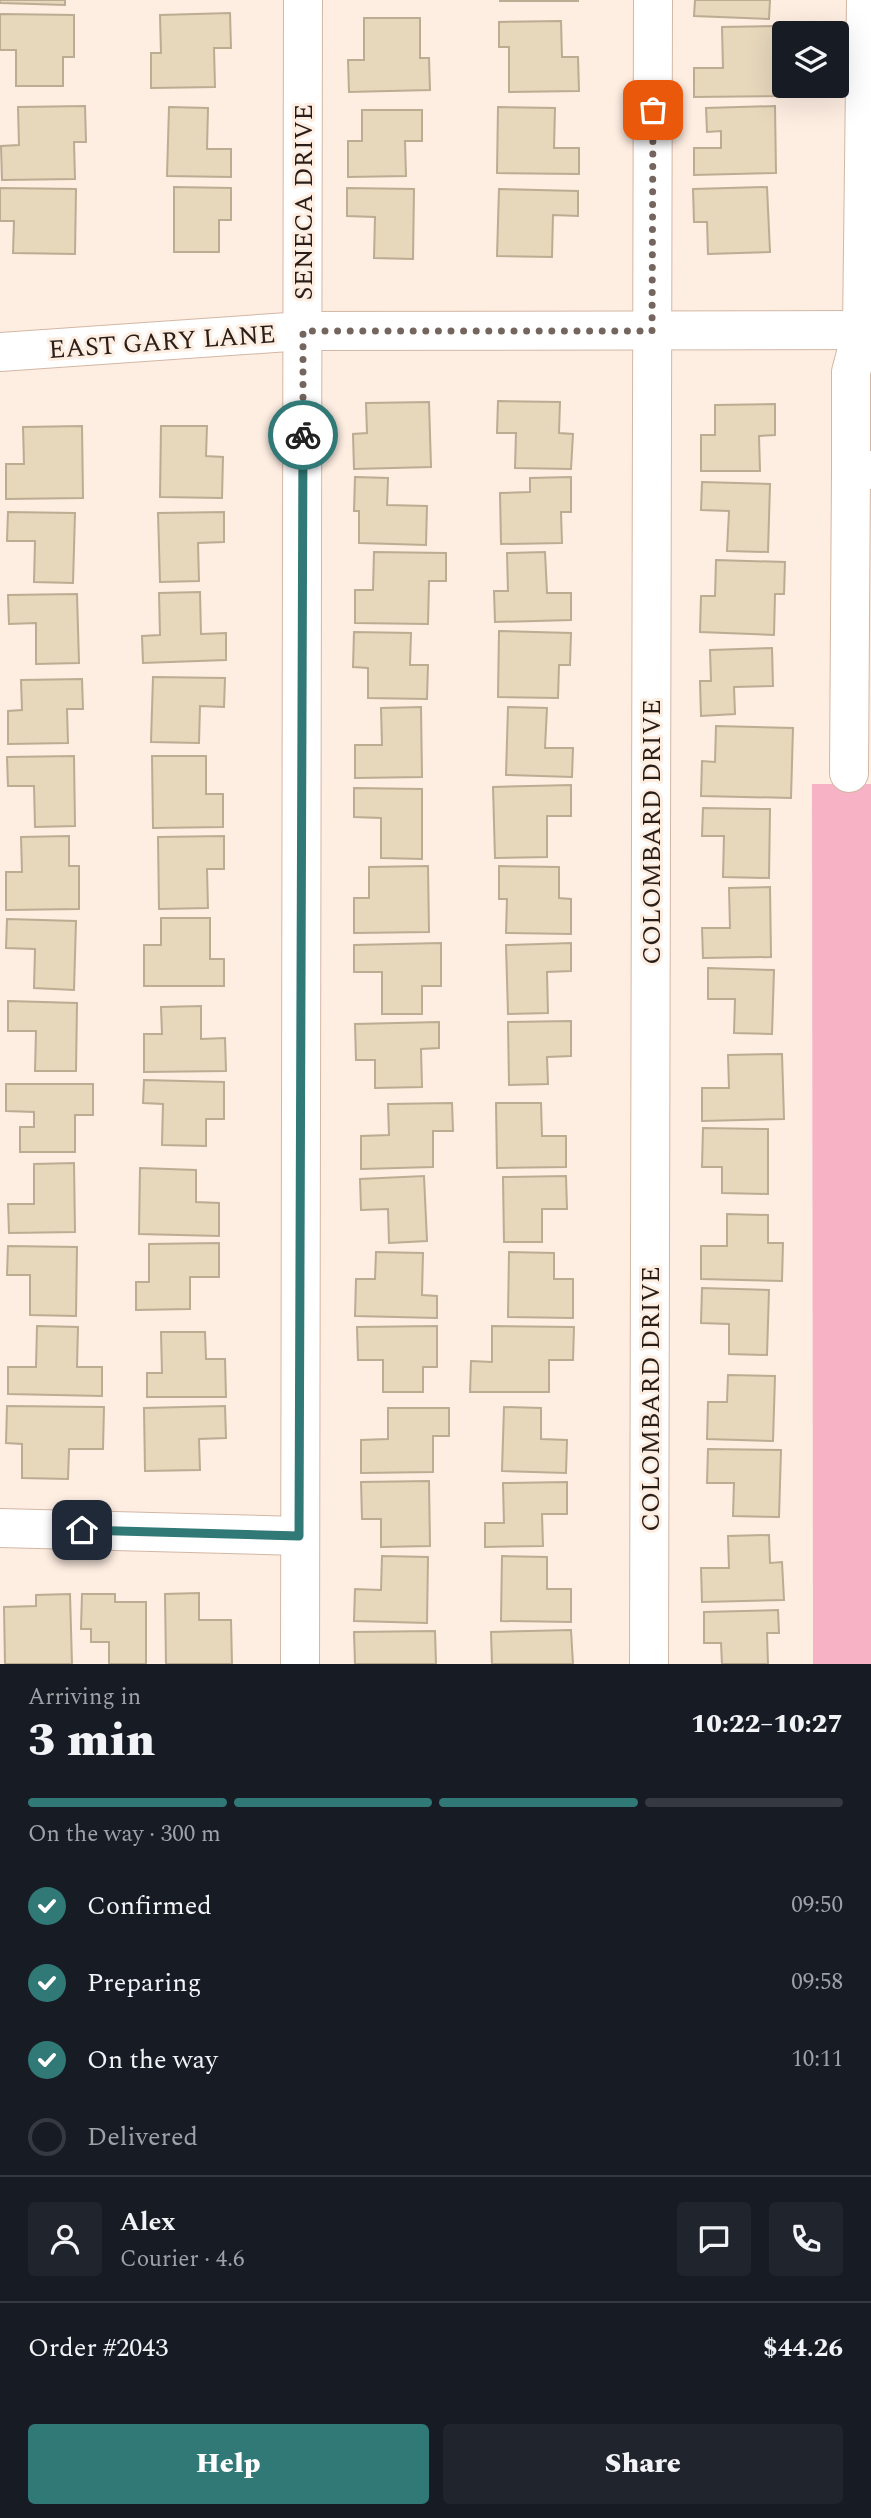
<!DOCTYPE html>
<meta charset="utf-8">
<style>
:root{--surface:#171b24;--page:#20242c;--text:#f1f3f6;--muted:#9ea1a6;--line:#363941;--accent:#307977}
body{margin:0;font-family:Spectral,serif;background:var(--page);color:var(--text);height:100vh;display:flex;flex-direction:column;font-size:26px;white-space:nowrap}
*{box-sizing:border-box;margin:0}
p{font-size:23px;color:var(--muted)}
.icon{flex:none;width:38px;height:38px;fill:none;stroke:currentColor;stroke-width:2;stroke-linecap:round;stroke-linejoin:round}
.map{position:relative;height:1664px;overflow:hidden}
.panel{display:flex;flex-direction:column;background:var(--surface);flex:1}
.panel>*{flex:none}
.buttons{position:absolute;left:772px;top:21px;display:grid;gap:14px}
.buttons a{display:grid;place-items:center;width:77px;height:77px;border-radius:7px;background:var(--surface);box-shadow:0 7px 28px #0002;font-size:35px}
.pin{position:absolute;display:grid;place-items:center;width:60px;height:60px;color:#fff;margin:-30px;border-radius:14px;box-shadow:0 4px 10px #0006}
.courier{position:absolute;display:grid;place-items:center;width:70px;height:70px;margin:-35px;border:5px solid #307977;border-radius:50%;background:#fff;color:#222;box-shadow:0 2px 9px #0007}
.head em{font-style:normal;font-weight:800}
.head div{display:flex;flex-direction:column-reverse}
.head{display:flex;align-items:center;justify-content:space-between;height:119px;padding:0 28px}
h1{font-size:46px;font-weight:800;line-height:52px}
.bar{display:grid;grid-template-columns:repeat(4,1fr);gap:10px 7px;align-content:center;height:84px;padding:0 28px}
.bar i{height:9px;border-radius:5px;background:var(--line)}
.bar .current{background:var(--accent)}
.bar p{grid-column:span 4}
.line{display:flex;align-items:center;gap:18px;padding:0 28px;border-top:2px solid var(--line)}
.line div{flex:1}
.round{display:grid;place-items:center;flex:none;width:74px;height:74px;border-radius:7px;background:var(--page)}
ol{padding:0 28px;list-style:none}
li{display:flex;align-items:center;gap:21px;height:77px}
li p{margin-inline-start:auto}
li .icon{padding:7px;border-radius:50%;background:var(--accent);color:#fff;stroke-width:4}
li:last-child{color:var(--muted)}
li i{width:38px;height:38px;border:4px solid var(--line);border-radius:50%}
.button{display:flex;gap:14px;margin-top:auto;padding:14px 28px}
.button a{flex:1;height:80px;border-radius:7px;background:var(--accent);color:#fff;font-size:28px;font-weight:800;line-height:80px;text-align:center}
.button a+a{background:var(--page);color:var(--text)}
.map>svg:first-child{display:block}
.green{fill:#f7b2c6}
.building{fill:#e7d8bc;stroke:#bbac92;stroke-width:2}
.lines{fill:none;stroke-linecap:round;stroke-linejoin:round}
.minor-casing{stroke:#d3b7a5;stroke-width:40}
.minor{stroke:#fff;stroke-width:38}
.done{stroke:#74665e;stroke-width:7;stroke-dasharray:0 12.6}
.route{stroke:#307977;stroke-width:9}
.labels{text-anchor:middle;stroke-width:6;stroke-linejoin:round;paint-order:stroke}
.street-label{font-size:26px;fill:#291e18;stroke:#feede1}
</style>
<div class="map">
<svg width="871" height="1664" viewBox="0 0 871 1664">
<rect width="100%" height="100%" fill="#feede1"/>
<path class="green" d="M 812,784 L 871,784 L 871,1664 L 813,1664 Z"/>
<g class="building">
<path d="M 0,0 L 65,0 L 65,5 L 0,3 Z"/>
<rect x="500" y="0" width="78" height="1"/>
<path d="M 695,0 L 770,0 L 769,19 L 694,16 Z"/>
<path d="M 230,13 L 231,48 L 214,48 L 215,87 L 151,88 L 151,53 L 161,53 L 160,15 Z"/>
<path d="M 0,14 L 74,15 L 74,57 L 63,57 L 63,86 L 16,86 L 16,50 L 0,50 Z"/>
<path d="M 364,18 L 420,18 L 420,58 L 429,58 L 430,90 L 349,92 L 348,60 L 364,60 Z"/>
<path d="M 561,21 L 562,57 L 578,57 L 579,91 L 509,92 L 509,47 L 499,47 L 499,22 Z"/>
<path d="M 779,26 L 780,96 L 694,97 L 694,68 L 723,68 L 722,27 Z"/>
<path d="M 85,106 L 86,142 L 74,142 L 75,179 L 2,180 L 1,146 L 19,145 L 18,107 Z"/>
<path d="M 775,106 L 776,173 L 694,175 L 694,148 L 721,148 L 721,131 L 707,132 L 706,108 Z"/>
<path d="M 169,107 L 208,108 L 207,149 L 231,149 L 231,177 L 167,176 Z"/>
<path d="M 498,107 L 555,108 L 554,148 L 579,148 L 579,174 L 497,173 Z"/>
<path d="M 362,110 L 422,110 L 422,141 L 405,141 L 406,176 L 348,177 L 348,141 L 362,141 Z"/>
<path d="M 174,187 L 231,188 L 231,220 L 219,220 L 219,252 L 174,252 Z"/>
<path d="M 767,187 L 770,252 L 708,254 L 707,222 L 694,222 L 693,189 Z"/>
<path d="M 0,188 L 76,189 L 75,254 L 13,253 L 14,221 L 0,221 Z"/>
<path d="M 347,188 L 414,189 L 413,259 L 374,258 L 375,217 L 347,216 Z"/>
<path d="M 499,189 L 578,191 L 578,216 L 553,215 L 552,257 L 497,256 Z"/>
<path d="M 498,401 L 560,402 L 559,433 L 573,434 L 571,469 L 515,468 L 516,433 L 497,433 Z"/>
<path d="M 429,402 L 431,467 L 354,469 L 353,434 L 367,433 L 366,403 Z"/>
<path d="M 775,404 L 775,435 L 759,436 L 760,471 L 701,471 L 701,435 L 715,435 L 715,405 Z"/>
<path d="M 82,426 L 83,498 L 6,499 L 6,464 L 24,464 L 23,427 Z"/>
<path d="M 161,426 L 207,426 L 206,456 L 223,457 L 222,498 L 160,497 Z"/>
<path d="M 355,477 L 388,478 L 387,505 L 427,506 L 426,545 L 359,543 L 359,511 L 354,511 Z"/>
<path d="M 571,477 L 571,512 L 561,512 L 562,543 L 501,544 L 500,493 L 530,492 L 530,478 Z"/>
<path d="M 702,482 L 770,484 L 768,552 L 727,551 L 729,511 L 701,510 Z"/>
<path d="M 8,512 L 75,513 L 73,583 L 34,582 L 35,541 L 7,541 Z"/>
<path d="M 224,512 L 224,542 L 198,543 L 199,581 L 160,582 L 158,513 Z"/>
<path d="M 374,552 L 446,553 L 446,581 L 429,581 L 428,624 L 355,623 L 355,590 L 373,590 Z"/>
<path d="M 545,552 L 547,593 L 571,593 L 571,620 L 495,622 L 494,591 L 508,591 L 507,553 Z"/>
<path d="M 716,560 L 785,562 L 784,594 L 775,594 L 774,635 L 700,632 L 701,596 L 715,596 Z"/>
<path d="M 200,592 L 201,634 L 226,633 L 226,660 L 143,663 L 142,636 L 160,635 L 159,593 Z"/>
<path d="M 77,594 L 79,663 L 36,664 L 36,623 L 9,624 L 8,595 Z"/>
<path d="M 499,631 L 571,633 L 570,665 L 559,665 L 558,698 L 498,697 Z"/>
<path d="M 354,632 L 411,633 L 410,665 L 428,665 L 427,699 L 368,698 L 368,668 L 353,667 Z"/>
<path d="M 772,648 L 773,686 L 734,687 L 735,714 L 701,716 L 700,681 L 711,681 L 710,650 Z"/>
<path d="M 153,677 L 225,678 L 224,707 L 200,706 L 199,743 L 151,742 Z"/>
<path d="M 82,679 L 83,709 L 67,709 L 68,743 L 8,744 L 8,711 L 22,710 L 21,680 Z"/>
<path d="M 421,707 L 422,777 L 355,778 L 355,745 L 382,745 L 381,708 Z"/>
<path d="M 508,707 L 547,708 L 545,748 L 573,748 L 572,777 L 506,775 Z"/>
<path d="M 716,726 L 793,728 L 791,798 L 701,796 L 702,761 L 715,762 Z"/>
<path d="M 74,756 L 75,826 L 35,827 L 34,786 L 8,786 L 7,757 Z"/>
<path d="M 152,756 L 206,756 L 206,794 L 223,794 L 223,827 L 153,828 Z"/>
<path d="M 571,785 L 571,816 L 547,816 L 547,857 L 495,858 L 493,787 Z"/>
<path d="M 354,788 L 422,789 L 422,859 L 381,858 L 381,818 L 354,817 Z"/>
<path d="M 703,808 L 770,809 L 769,878 L 723,877 L 724,836 L 702,836 Z"/>
<path d="M 69,836 L 69,866 L 79,866 L 79,909 L 6,910 L 6,872 L 22,872 L 21,837 Z"/>
<path d="M 224,836 L 224,869 L 207,869 L 208,908 L 159,909 L 158,837 Z"/>
<path d="M 428,866 L 429,932 L 354,933 L 354,898 L 369,898 L 369,867 Z"/>
<path d="M 499,866 L 559,867 L 559,898 L 571,899 L 571,934 L 506,933 L 507,899 L 499,899 Z"/>
<path d="M 770,887 L 771,957 L 703,958 L 702,928 L 730,928 L 729,888 Z"/>
<path d="M 161,918 L 210,918 L 210,959 L 224,959 L 224,986 L 144,986 L 144,945 L 161,945 Z"/>
<path d="M 7,919 L 76,921 L 74,990 L 34,988 L 35,949 L 6,948 Z"/>
<path d="M 441,943 L 441,986 L 422,986 L 422,1014 L 382,1014 L 382,972 L 354,972 L 354,945 Z"/>
<path d="M 571,943 L 571,971 L 547,972 L 548,1013 L 508,1014 L 506,945 Z"/>
<path d="M 708,968 L 774,970 L 772,1034 L 734,1033 L 735,999 L 708,999 Z"/>
<path d="M 8,1001 L 77,1003 L 76,1071 L 35,1071 L 36,1031 L 8,1031 Z"/>
<path d="M 201,1006 L 201,1039 L 225,1038 L 226,1071 L 144,1072 L 144,1034 L 162,1034 L 161,1007 Z"/>
<path d="M 571,1021 L 571,1056 L 547,1057 L 548,1084 L 509,1085 L 508,1022 Z"/>
<path d="M 439,1022 L 439,1048 L 421,1049 L 422,1087 L 375,1088 L 375,1060 L 356,1060 L 355,1024 Z"/>
<path d="M 782,1054 L 784,1119 L 702,1121 L 702,1088 L 729,1088 L 728,1055 Z"/>
<path d="M 144,1080 L 224,1082 L 224,1119 L 206,1119 L 206,1146 L 162,1145 L 163,1104 L 143,1103 Z"/>
<path d="M 6,1084 L 93,1084 L 93,1115 L 75,1115 L 75,1152 L 20,1152 L 20,1127 L 34,1127 L 34,1112 L 6,1111 Z"/>
<path d="M 452,1103 L 453,1131 L 433,1131 L 433,1167 L 361,1169 L 361,1136 L 389,1135 L 388,1104 Z"/>
<path d="M 496,1103 L 541,1103 L 542,1136 L 566,1136 L 566,1167 L 497,1168 Z"/>
<path d="M 703,1128 L 768,1129 L 768,1194 L 722,1193 L 722,1167 L 702,1167 Z"/>
<path d="M 74,1163 L 75,1232 L 9,1233 L 8,1204 L 34,1204 L 34,1164 Z"/>
<path d="M 140,1168 L 196,1170 L 196,1202 L 219,1203 L 219,1236 L 139,1234 Z"/>
<path d="M 424,1176 L 427,1241 L 389,1243 L 388,1209 L 361,1210 L 360,1179 Z"/>
<path d="M 566,1176 L 567,1209 L 542,1209 L 542,1242 L 504,1242 L 503,1177 Z"/>
<path d="M 727,1214 L 768,1215 L 768,1243 L 783,1243 L 782,1281 L 701,1279 L 701,1246 L 727,1246 Z"/>
<path d="M 219,1243 L 219,1277 L 190,1277 L 190,1309 L 136,1310 L 136,1282 L 149,1282 L 149,1244 Z"/>
<path d="M 8,1246 L 77,1247 L 76,1316 L 30,1315 L 30,1275 L 7,1275 Z"/>
<path d="M 376,1252 L 423,1253 L 422,1295 L 437,1296 L 437,1318 L 355,1316 L 356,1279 L 375,1279 Z"/>
<path d="M 509,1252 L 554,1253 L 554,1279 L 573,1279 L 573,1318 L 508,1317 Z"/>
<path d="M 702,1288 L 769,1290 L 767,1355 L 729,1354 L 729,1324 L 701,1323 Z"/>
<path d="M 37,1326 L 78,1327 L 77,1367 L 102,1367 L 102,1396 L 8,1394 L 8,1367 L 36,1367 Z"/>
<path d="M 437,1326 L 437,1367 L 423,1367 L 423,1392 L 383,1392 L 383,1360 L 358,1360 L 357,1327 Z"/>
<path d="M 492,1326 L 574,1327 L 573,1360 L 549,1360 L 549,1392 L 470,1392 L 471,1361 L 492,1362 Z"/>
<path d="M 161,1332 L 205,1332 L 206,1359 L 225,1359 L 226,1397 L 147,1397 L 147,1373 L 162,1373 Z"/>
<path d="M 728,1375 L 775,1376 L 773,1441 L 707,1439 L 708,1402 L 727,1402 Z"/>
<path d="M 7,1406 L 104,1407 L 103,1449 L 69,1449 L 68,1479 L 22,1478 L 22,1444 L 6,1443 Z"/>
<path d="M 225,1406 L 226,1438 L 199,1439 L 200,1470 L 145,1471 L 144,1408 Z"/>
<path d="M 504,1407 L 541,1408 L 541,1439 L 567,1440 L 566,1473 L 502,1471 Z"/>
<path d="M 388,1408 L 449,1408 L 449,1436 L 433,1436 L 433,1472 L 361,1473 L 361,1440 L 388,1439 Z"/>
<path d="M 708,1449 L 781,1450 L 779,1517 L 733,1516 L 734,1483 L 707,1483 Z"/>
<path d="M 429,1481 L 430,1546 L 381,1547 L 381,1519 L 362,1519 L 361,1482 Z"/>
<path d="M 567,1482 L 567,1514 L 542,1514 L 543,1546 L 485,1547 L 485,1523 L 504,1523 L 503,1483 Z"/>
<path d="M 769,1535 L 770,1563 L 782,1562 L 784,1600 L 702,1602 L 701,1568 L 729,1568 L 728,1536 Z"/>
<path d="M 382,1556 L 428,1557 L 427,1623 L 354,1621 L 355,1589 L 381,1590 Z"/>
<path d="M 502,1556 L 547,1557 L 547,1589 L 571,1589 L 571,1622 L 501,1621 Z"/>
<path d="M 199,1593 L 199,1620 L 231,1620 L 232,1664 L 166,1664 L 165,1594 Z"/>
<path d="M 70,1594 L 72,1664 L 5,1664 L 4,1607 L 36,1606 L 36,1595 Z"/>
<path d="M 82,1594 L 115,1594 L 115,1602 L 146,1602 L 146,1664 L 109,1664 L 109,1642 L 91,1642 L 91,1629 L 81,1629 Z"/>
<path d="M 778,1610 L 779,1633 L 767,1633 L 768,1664 L 722,1664 L 721,1643 L 704,1643 L 704,1612 Z"/>
<path d="M 571,1630 L 573,1664 L 492,1664 L 491,1632 Z"/>
<path d="M 435,1631 L 436,1664 L 355,1664 L 354,1632 Z"/>
</g>
<g class="lines">
<g class="minor-casing">
<g id="minor">
<path d="M 866,0 L 862,330 L 851,372 L 851,470 L 871,470"/>
<path d="M 0,352 L 303,331 L 871,330"/>
<path d="M 849,773 L 851,470"/>
<path d="M 0,1528 L 299,1536"/>
<path d="M 300,1664 L 303,0"/>
<path d="M 649,1664 L 653,0"/>
</g>
</g>
<use href="#minor" class="minor"/>
</g>
<g class="lines">
<path class="done" d="M 303,435 L 303,331 L 652,331 L 653,110"/>
<path class="route" d="M 82,1530 L 299,1536 L 303,435"/>
</g>
<g class="labels">
<g class="street-label">
<text transform="translate(303 202) rotate(-90)" y="9">SENECA DRIVE</text>
<text transform="translate(162 341) rotate(-4)" y="9">EAST GARY LANE</text>
<text transform="translate(651 832) rotate(-90)" y="9">COLOMBARD DRIVE</text>
<text transform="translate(650 1399) rotate(-90)" y="9">COLOMBARD DRIVE</text>
</g>
</g>
</svg>
<div class="buttons">
<a><svg class="icon" aria-label="layers" viewBox="0 0 24 24"><path d="M12 4l9 5-9 5-9-5zM3 14l9 5 9-5"/></svg></a>
</div>
<div class="pin" style="left:653px;top:110px;background:#ea580c"><svg class="icon" aria-label="bag" viewBox="0 0 24 24"><path d="M5 8h14l-1 12H6zM9 8a3 3 0 0 1 6 0"/></svg></div>
<div class="pin" style="left:82px;top:1530px;background:#1f2937"><svg class="icon" aria-label="home" viewBox="0 0 24 24"><path d="M3 11l9-7 9 7M6 9v11h12V9"/></svg></div>
<div class="courier" style="left:303px;top:435px"><svg class="icon" aria-label="bike" viewBox="0 0 24 24"><circle cx="6" cy="16" r="4"/><circle cx="18" cy="16" r="4"/><path d="M6 16l4-8h5l3 8M10 8l3 8H6M13 5h3"/></svg></div>
</div>
<section class="panel">
<div class="head"><div><h1>3 min</h1><p>Arriving in</p></div><em>10:22–10:27</em></div>
<div class="bar"><i class="current"></i><i class="current"></i><i class="current"></i><i></i><p>On the way · 300 m</p></div>
<ol>
<li><svg class="icon" aria-label="check" viewBox="0 0 24 24"><path d="M5 12l5 5 9-10"/></svg>Confirmed<p>09:50</p></li>
<li><svg class="icon" aria-label="check" viewBox="0 0 24 24"><path d="M5 12l5 5 9-10"/></svg>Preparing<p>09:58</p></li>
<li><svg class="icon" aria-label="check" viewBox="0 0 24 24"><path d="M5 12l5 5 9-10"/></svg>On the way<p>10:11</p></li>
<li><i></i>Delivered</li>
</ol>
<div class="line" style="height:126px"><a class="round"><svg class="icon" aria-label="person" viewBox="0 0 24 24"><circle cx="12" cy="8" r="4"/><path d="M4 21q1-7 8-7t8 7"/></svg></a><div><b>Alex</b><p>Courier · 4.6</p></div><a class="round"><svg class="icon" aria-label="chat" viewBox="0 0 24 24"><path d="M4 5h16v11H9l-5 4z"/></svg></a><a class="round"><svg class="icon" aria-label="phone" viewBox="0 0 24 24"><path d="M5 4h4l2 5-3 2q2 4 5 5l2-3 5 2v4C11 20 4 13 5 4z"/></svg></a></div>
<div class="line" style="height:91px"><div>Order #2043</div><b>$44.26</b></div>
<div class="button"><a>Help</a><a>Share</a></div>
</section>
